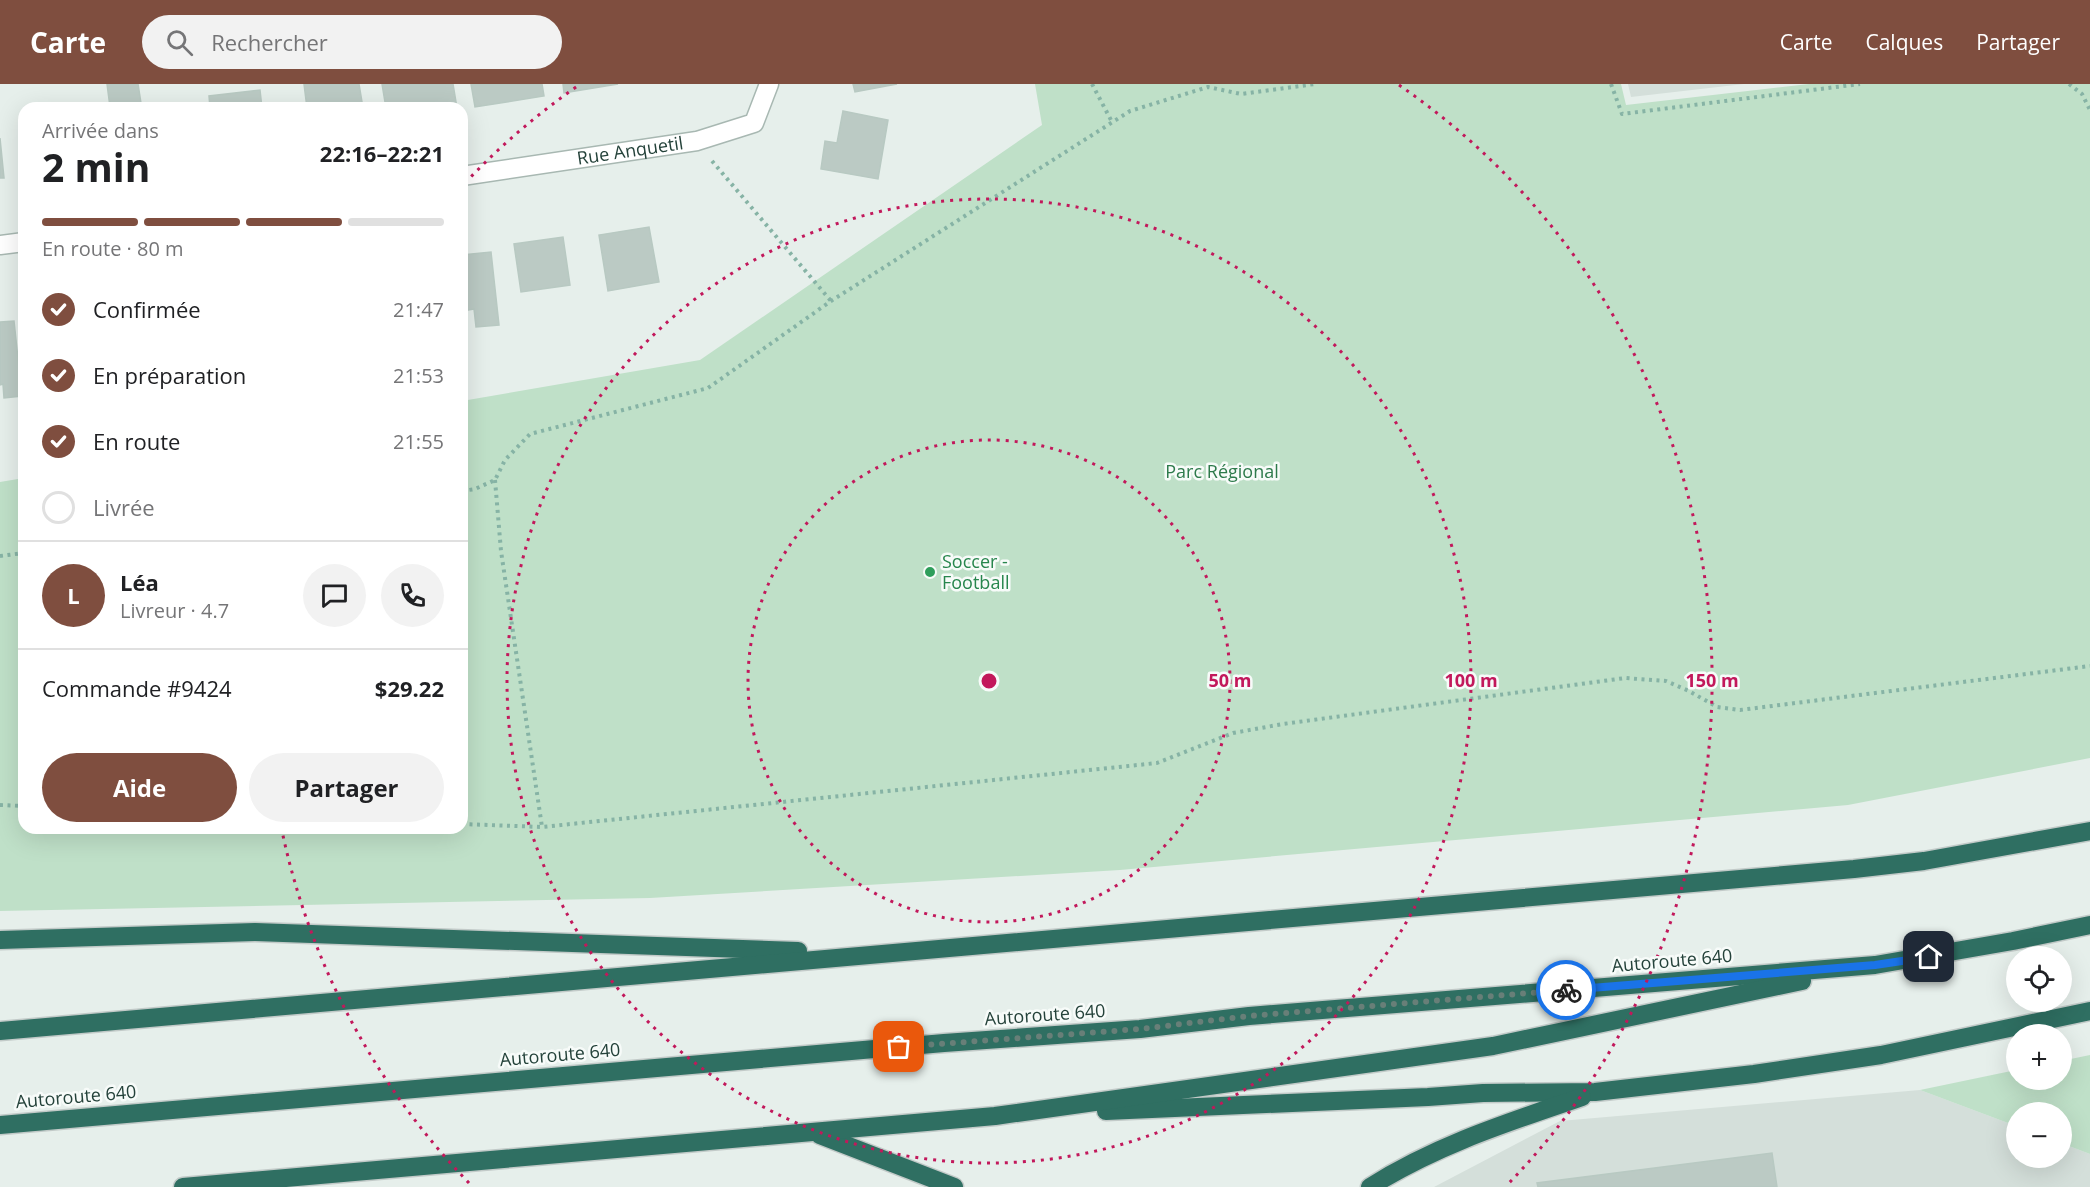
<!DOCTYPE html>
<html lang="fr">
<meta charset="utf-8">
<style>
:root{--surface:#fff;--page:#f2f2f2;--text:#202124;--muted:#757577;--line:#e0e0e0;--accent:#7f4e3f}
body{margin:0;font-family:"Open Sans",sans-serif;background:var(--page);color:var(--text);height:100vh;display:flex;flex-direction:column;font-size:22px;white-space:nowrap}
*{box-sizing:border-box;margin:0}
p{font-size:20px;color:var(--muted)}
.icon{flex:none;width:33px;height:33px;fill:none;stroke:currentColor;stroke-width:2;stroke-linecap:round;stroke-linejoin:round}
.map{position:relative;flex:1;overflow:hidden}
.panel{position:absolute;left:18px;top:18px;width:450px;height:732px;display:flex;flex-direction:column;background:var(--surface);border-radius:18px;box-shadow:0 6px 24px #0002}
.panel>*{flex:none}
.buttons{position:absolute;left:2006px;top:862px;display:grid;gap:12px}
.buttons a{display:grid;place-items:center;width:66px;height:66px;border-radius:50%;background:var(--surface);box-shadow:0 6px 24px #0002;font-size:30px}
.pin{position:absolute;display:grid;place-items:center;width:51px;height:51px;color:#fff;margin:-26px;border-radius:12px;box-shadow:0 3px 9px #0006}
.courier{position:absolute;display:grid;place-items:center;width:60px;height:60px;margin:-30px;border:4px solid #1a73e8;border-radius:50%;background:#fff;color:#222;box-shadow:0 2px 8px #0007}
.headline em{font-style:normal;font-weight:700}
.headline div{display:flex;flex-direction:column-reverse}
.headline{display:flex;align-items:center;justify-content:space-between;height:102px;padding:0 24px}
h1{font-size:39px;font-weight:700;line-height:45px}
.bar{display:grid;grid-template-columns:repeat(4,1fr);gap:9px 6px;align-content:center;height:72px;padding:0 24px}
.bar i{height:8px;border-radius:4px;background:var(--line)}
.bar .current{background:var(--accent)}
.bar p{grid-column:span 4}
.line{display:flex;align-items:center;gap:15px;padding:0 24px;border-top:2px solid var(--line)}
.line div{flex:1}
.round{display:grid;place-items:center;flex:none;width:63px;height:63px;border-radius:32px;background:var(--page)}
ol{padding:0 24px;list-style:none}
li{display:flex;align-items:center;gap:18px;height:66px}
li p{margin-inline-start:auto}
li .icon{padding:6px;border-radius:50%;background:var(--accent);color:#fff;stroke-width:4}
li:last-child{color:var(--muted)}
li i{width:33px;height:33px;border:3px solid var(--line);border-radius:50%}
.action{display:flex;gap:12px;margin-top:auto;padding:12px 24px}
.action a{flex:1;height:69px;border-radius:36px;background:var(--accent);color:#fff;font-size:24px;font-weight:700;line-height:69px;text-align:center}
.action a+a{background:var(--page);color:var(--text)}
header{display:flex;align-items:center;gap:36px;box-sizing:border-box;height:84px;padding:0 30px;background:var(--accent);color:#fff}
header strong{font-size:28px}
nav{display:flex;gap:33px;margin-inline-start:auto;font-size:21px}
.search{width:420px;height:54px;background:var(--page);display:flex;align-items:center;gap:15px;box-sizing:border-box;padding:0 21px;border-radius:33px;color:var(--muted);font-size:22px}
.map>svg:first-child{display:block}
.built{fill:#d4dfda}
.green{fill:#bfe0c8}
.building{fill:#bbcac4;stroke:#b8c9c2;stroke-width:1.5}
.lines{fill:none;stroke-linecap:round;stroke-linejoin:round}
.street-casing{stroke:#a8b8b2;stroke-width:21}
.highway-casing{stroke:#c2cac8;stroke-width:21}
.path{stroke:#86b3a5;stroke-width:4;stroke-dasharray:3 4.5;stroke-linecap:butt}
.street{stroke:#fff;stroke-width:18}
.highway{stroke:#2f6f62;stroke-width:18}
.done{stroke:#687f78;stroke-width:6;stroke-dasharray:0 10.8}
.route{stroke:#1a73e8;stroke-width:8}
.ring{fill:none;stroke:#c2185b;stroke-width:3;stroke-dasharray:3 6}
.leisure-dot{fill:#2e9e5b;stroke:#f7fbf9;stroke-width:2}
.labels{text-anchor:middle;stroke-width:5;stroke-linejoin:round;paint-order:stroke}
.street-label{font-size:18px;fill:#24423a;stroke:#f7fbf9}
.park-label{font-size:18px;fill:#2d7a4b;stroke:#f7fbf9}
.leisure-label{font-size:18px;fill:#27864d;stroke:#f7fbf9;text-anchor:start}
.centre{fill:#c2185b;stroke:#f7fbf9;stroke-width:3}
.ring-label{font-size:18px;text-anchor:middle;font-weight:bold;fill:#c2185b;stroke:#f7fbf9;stroke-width:5;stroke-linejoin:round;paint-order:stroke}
</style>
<header>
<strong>Carte</strong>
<div class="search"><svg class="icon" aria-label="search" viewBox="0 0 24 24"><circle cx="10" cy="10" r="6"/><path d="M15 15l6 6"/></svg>Rechercher</div>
<nav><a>Carte</a><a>Calques</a><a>Partager</a></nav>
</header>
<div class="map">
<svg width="2090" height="1103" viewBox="0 0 2090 1103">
<rect width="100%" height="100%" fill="#e6efeb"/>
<g class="built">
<path d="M 1628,0 L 1744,0 L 1631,13 Z"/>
<path d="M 1920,1006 L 2016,1042 L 2016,1074 L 2061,1074 L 2061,1059 L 2090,1070 L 2090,1103 L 1434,1103 L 1560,1037 Z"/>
</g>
<g class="green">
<path d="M 1035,0 L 1621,0 L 1626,21 L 1809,0 L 2090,0 L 2090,674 L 1848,721 L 1120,786 L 650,814 L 0,827 L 0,398 L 24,394 L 24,744 L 462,744 L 462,317 L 700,276 L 1042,41 Z"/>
<path d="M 2090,971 L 2090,1070 L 2061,1059 L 2061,1029 L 2016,1029 L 2016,1042 L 1920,1006 L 2016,986 L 2016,996 L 2061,996 L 2061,977 Z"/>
</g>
<g class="building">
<path d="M 107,0 L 138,0 L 141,19 L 110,23 Z"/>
<path d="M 304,0 L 359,0 L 363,24 L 307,24 Z"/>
<path d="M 382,0 L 453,0 L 457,24 L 386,24 Z"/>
<path d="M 471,0 L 542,0 L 544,12 L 475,23 Z"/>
<path d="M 563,0 L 618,0 L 564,9 Z"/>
<path d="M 853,0 L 897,0 L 855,8 Z"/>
<path d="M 260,6 L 262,24 L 210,24 L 209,12 Z"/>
<path d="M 843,27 L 888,36 L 878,95 L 821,85 L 825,57 L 837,59 Z"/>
<path d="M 0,54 L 4,94 L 0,94 Z"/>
<path d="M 649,143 L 659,198 L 608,207 L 599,151 Z"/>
<path d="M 563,153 L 570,201 L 521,208 L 514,160 Z"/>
<path d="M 491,168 L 499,241 L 476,243 L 474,225 L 462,227 L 462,171 Z"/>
<path d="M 14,237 L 22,312 L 4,314 L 3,300 L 0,301 L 0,238 Z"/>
<path d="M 1772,1069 L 1777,1103 L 1538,1103 L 1537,1099 Z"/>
</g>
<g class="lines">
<g class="street-casing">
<g id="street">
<path id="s1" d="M 462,92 L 697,57 L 754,39 L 769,0"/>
<path d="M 0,161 L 24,158"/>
</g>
</g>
<g class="highway-casing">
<g id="highway">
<path d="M 0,856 L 255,848 L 798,867"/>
<path d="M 0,947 L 1854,785 L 1924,777 L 2090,747"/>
<path d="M 1106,1027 L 1428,1013 L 1483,1009 L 1595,1008 L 1754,990 L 1881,971 L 2090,927"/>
<path d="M 0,1041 L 944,959 L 1140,945 L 1249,932 L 1875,881 L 2013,857 L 2090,841"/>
<path d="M 820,1051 L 954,1103"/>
<path d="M 183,1103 L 995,1032 L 1493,962 L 1802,897"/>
<path d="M 1370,1103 C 1436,1061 1509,1038 1582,1013"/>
</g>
</g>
<g class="path">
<path d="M 1092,0 L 1112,38"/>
<path d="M 1611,0 L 1622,30 L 1860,0"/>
<path d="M 2069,0 L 2082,10 L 2090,26"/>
<path d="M 712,77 L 831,217"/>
<path d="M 495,396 L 501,467 L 542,743"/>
<path d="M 462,407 L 475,405 L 495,396 L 505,376 L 530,350 L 708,304 L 831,217 L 1130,27 L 1208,3 L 1241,10 L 1315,0"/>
<path d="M 0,472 L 24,469"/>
<path d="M 0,721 L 24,722"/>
<path d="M 462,740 L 542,743 L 1157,679 L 1233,649 L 1283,640 L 1625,594 L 1666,597 L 1689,607 L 1717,623 L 1740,626 L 2090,582"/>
</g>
<use href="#street" class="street"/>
<use href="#highway" class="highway"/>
</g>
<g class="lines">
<path class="done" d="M 899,963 L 1140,945 L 1249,932 L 1566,906"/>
<path class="route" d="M 1566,906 L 1875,881 L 1929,873"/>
</g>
<g class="ring">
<circle cx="989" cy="597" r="241"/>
<circle cx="989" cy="597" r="482"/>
<path d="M469 1099A723 723 0 0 1 282 747M465 99A723 723 0 0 1 579 1M1399 1A723 723 0 0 1 1509 1099"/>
</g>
<circle class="leisure-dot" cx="930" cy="488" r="6"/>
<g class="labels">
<g class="street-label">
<text dy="6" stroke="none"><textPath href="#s1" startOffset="170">Rue Anquetil</textPath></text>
<text transform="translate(1672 877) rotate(-5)" y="6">Autoroute 640</text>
<text transform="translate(1045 931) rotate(-4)" y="6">Autoroute 640</text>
<text transform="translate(560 971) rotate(-5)" y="6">Autoroute 640</text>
<text transform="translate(76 1013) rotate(-5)" y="6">Autoroute 640</text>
</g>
<g class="park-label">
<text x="1222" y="394">Parc Régional</text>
</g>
<g class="leisure-label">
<text x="942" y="484">Soccer -<tspan x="942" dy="21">Football</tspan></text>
</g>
</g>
<circle cx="989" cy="597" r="9" class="centre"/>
<g class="ring-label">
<text x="1230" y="603">50 m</text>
<text x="1471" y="603">100 m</text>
<text x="1712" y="603">150 m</text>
</g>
</svg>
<div class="buttons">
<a><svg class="icon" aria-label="locate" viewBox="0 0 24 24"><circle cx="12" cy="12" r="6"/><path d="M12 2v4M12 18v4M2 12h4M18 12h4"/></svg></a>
<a>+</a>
<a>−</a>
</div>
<div class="pin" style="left:899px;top:963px;background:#ea580c"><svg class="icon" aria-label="bag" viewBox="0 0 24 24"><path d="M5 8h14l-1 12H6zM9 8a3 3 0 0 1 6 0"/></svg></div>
<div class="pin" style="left:1929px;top:873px;background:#1f2937"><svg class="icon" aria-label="home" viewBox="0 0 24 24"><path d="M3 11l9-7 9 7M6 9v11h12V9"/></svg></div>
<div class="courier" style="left:1566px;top:906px"><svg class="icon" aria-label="bike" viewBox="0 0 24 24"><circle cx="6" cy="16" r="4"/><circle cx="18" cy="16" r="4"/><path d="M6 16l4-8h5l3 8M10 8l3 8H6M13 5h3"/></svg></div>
<section class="panel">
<div class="headline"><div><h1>2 min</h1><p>Arrivée dans</p></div><em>22:16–22:21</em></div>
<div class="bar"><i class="current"></i><i class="current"></i><i class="current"></i><i></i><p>En route · 80 m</p></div>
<ol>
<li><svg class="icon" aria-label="check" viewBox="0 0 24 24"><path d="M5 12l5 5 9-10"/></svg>Confirmée<p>21:47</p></li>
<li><svg class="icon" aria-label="check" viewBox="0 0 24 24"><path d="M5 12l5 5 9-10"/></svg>En préparation<p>21:53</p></li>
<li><svg class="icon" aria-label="check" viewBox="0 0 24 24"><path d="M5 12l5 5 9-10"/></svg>En route<p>21:55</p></li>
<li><i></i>Livrée</li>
</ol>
<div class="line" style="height:108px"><b class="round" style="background:var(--accent);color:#fff">L</b><div><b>Léa</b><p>Livreur · 4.7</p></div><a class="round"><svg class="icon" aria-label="chat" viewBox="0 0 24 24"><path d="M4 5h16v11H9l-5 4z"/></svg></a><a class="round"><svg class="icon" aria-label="phone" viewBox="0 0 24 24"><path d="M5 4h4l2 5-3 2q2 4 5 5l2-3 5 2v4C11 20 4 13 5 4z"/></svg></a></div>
<div class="line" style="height:78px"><div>Commande #9424</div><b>$29.22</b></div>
<div class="action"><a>Aide</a><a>Partager</a></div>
</section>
</div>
